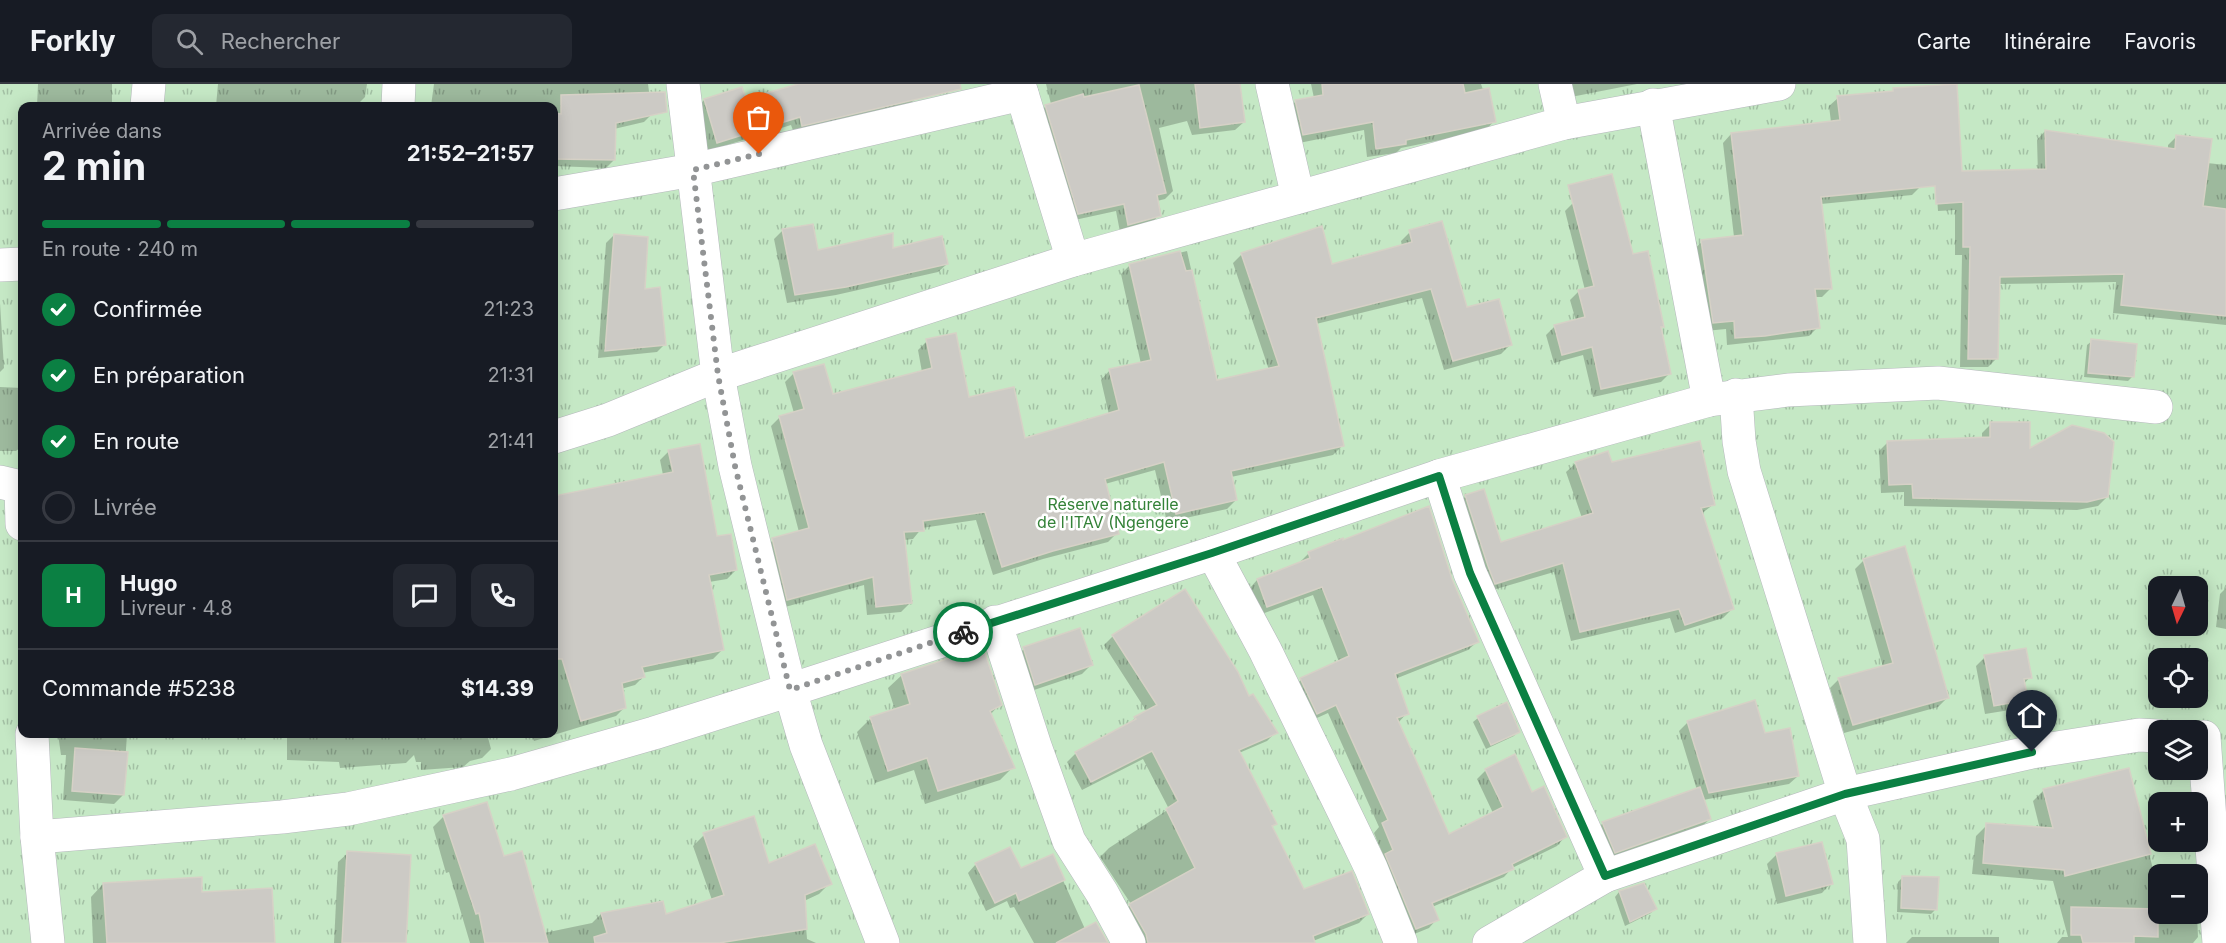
<!DOCTYPE html>
<html lang="fr">
<meta charset="utf-8">
<style>
:root{--surface:#171b24;--page:#242831;--text:#f1f3f6;--muted:#9ea1a6;--line:#363941;--accent:#0b8043}
body{margin:0;font-family:Inter,sans-serif;background:var(--page);color:var(--text);height:100vh;display:flex;flex-direction:column;font-size:22px;white-space:nowrap}
*{box-sizing:border-box;margin:0}
p{font-size:20px;color:var(--muted)}
.icon{flex:none;width:33px;height:33px;fill:none;stroke:currentColor;stroke-width:2;stroke-linecap:round;stroke-linejoin:round}
.map{position:relative;flex:1;overflow:hidden}
.panel{position:absolute;left:18px;top:18px;width:540px;height:636px;display:flex;flex-direction:column;background:var(--surface);border-radius:12px;box-shadow:0 3px 15px #0003}
.panel>*{flex:none}
.needle{width:39px;rotate:185deg}
.tools{position:absolute;left:2148px;top:492px;display:grid;gap:12px}
.tools a{display:grid;place-items:center;width:60px;height:60px;border-radius:12px;background:var(--surface);box-shadow:0 3px 15px #0003;font-size:30px}
.pin{position:absolute;display:grid;place-items:center;width:51px;height:51px;color:#fff;margin:-62px -26px;border-radius:50% 50% 50% 0;rotate:-45deg;box-shadow:0 0 6px #0007}
.pin .icon{rotate:45deg}
.courier{position:absolute;display:grid;place-items:center;width:60px;height:60px;margin:-30px;border:4px solid #0b8043;border-radius:50%;background:#fff;color:#222;box-shadow:0 2px 8px #0007}
.summary em{font-style:normal;font-weight:700}
.summary div{display:flex;flex-direction:column-reverse}
.summary{display:flex;align-items:center;justify-content:space-between;height:102px;padding:0 24px}
h1{font-size:39px;font-weight:700;line-height:45px}
.bar{display:grid;grid-template-columns:repeat(4,1fr);gap:9px 6px;align-content:center;height:72px;padding:0 24px}
.bar i{height:8px;border-radius:4px;background:var(--line)}
.bar .selected{background:var(--accent)}
.bar p{grid-column:span 4}
.line{display:flex;align-items:center;gap:15px;padding:0 24px;border-top:2px solid var(--line)}
.line div{flex:1}
.round{display:grid;place-items:center;flex:none;width:63px;height:63px;border-radius:12px;background:var(--page)}
ol{padding:0 24px;list-style:none}
li{display:flex;align-items:center;gap:18px;height:66px}
li p{margin-inline-start:auto}
li .icon{padding:6px;border-radius:50%;background:var(--accent);color:#fff;stroke-width:4}
li:last-child{color:var(--muted)}
li i{width:33px;height:33px;border:3px solid var(--line);border-radius:50%}
header{display:flex;align-items:center;gap:36px;box-sizing:border-box;height:84px;padding:0 30px;background:var(--surface);border-bottom:2px solid var(--line)}
header strong{font-size:28px}
nav{display:flex;gap:33px;margin-inline-start:auto;font-size:21px}
.search{width:420px;height:54px;background:var(--page);display:flex;align-items:center;gap:15px;box-sizing:border-box;padding:0 21px;border-radius:12px;color:var(--muted);font-size:22px}
.map>svg:first-child{display:block}
.grass{fill:url(#grass-tufts);fill-rule:evenodd}
.shadow{fill:#0003}
.building{fill:#cccac5;stroke:#d6d1c6;stroke-width:1.5}
.lines{fill:none;stroke-linecap:round;stroke-linejoin:round}
.minor-casing{stroke:#b5b8bc;stroke-width:34}
.tertiary-casing{stroke:#b5b8bc;stroke-width:34}
.minor{stroke:#fff;stroke-width:33}
.tertiary{stroke:#fff;stroke-width:33}
.done{stroke:#929495;stroke-width:6;stroke-dasharray:0 10.8}
.route{stroke:#0b8043;stroke-width:8}
.labels{text-anchor:middle;stroke-width:5;stroke-linejoin:round;paint-order:stroke}
.park-label{font-size:16px;fill:#348238;stroke:#fff}
</style>
<header>
<strong>Forkly</strong>
<div class="search"><svg class="icon" aria-label="search" viewBox="0 0 24 24"><circle cx="10" cy="10" r="6"/><path d="M15 15l6 6"/></svg>Rechercher</div>
<nav><a>Carte</a><a>Itinéraire</a><a>Favoris</a></nav>
</header>
<div class="map">
<svg width="2226" height="859" viewBox="0 0 2226 859">
<defs>
<pattern id="grass-tufts" width="24" height="20" patternUnits="userSpaceOnUse" patternTransform="scale(1.5)"><rect width="24" height="20" fill="#c5e8c5"/><path d="M3 7l-1-3M5 7V3M7 7l1-3M15 17l-1-3M17 17v-4M19 17l1-3" fill="none" stroke="#a3c0a4"/></pattern>
</defs>
<rect width="100%" height="100%" fill="#f1efe8"/>
<path class="grass" d="M 0,0 L 2226,0 L 2226,859 L 0,859 ZM 22,22 L 554,22 L 554,650 L 22,650 ZM 2158,502 L 2198,502 L 2198,542 L 2158,542 ZM 2158,574 L 2198,574 L 2198,614 L 2158,614 ZM 2158,646 L 2198,646 L 2198,686 L 2158,686 ZM 2158,718 L 2198,718 L 2198,758 L 2158,758 ZM 2158,790 L 2198,790 L 2198,830 L 2158,830 Z"/>
<g class="shadow">
<path d="M 38,0 L 112,0 L 112,22 L 37,22 Z"/>
<path d="M 218,0 L 367,0 L 365,13 L 356,22 L 216,22 Z"/>
<path d="M 434,0 L 648,0 L 652,30 L 644,38 L 614,45 L 614,76 L 606,84 L 554,82 L 554,22 L 431,22 Z"/>
<path d="M 803,0 L 912,0 L 916,14 L 907,23 L 794,49 L 791,41 L 708,67 L 696,25 L 704,16 L 745,17 Z"/>
<path d="M 1046,0 L 1238,0 L 1244,38 L 1235,46 L 1192,51 L 1187,37 L 1159,44 L 1173,107 L 1165,115 L 1157,117 L 1159,131 L 1151,140 L 1120,148 L 1116,127 L 1070,137 L 1038,30 L 1046,22 L 1051,20 Z"/>
<path d="M 1311,0 L 1481,0 L 1494,37 L 1485,47 L 1401,64 L 1396,69 L 1367,73 L 1364,46 L 1294,60 L 1287,26 L 1296,17 L 1314,14 Z"/>
<path d="M 1569,0 L 1637,0 L 1571,13 Z"/>
<path d="M 1838,14 L 1920,103 L 1912,111 L 1821,120 L 1831,204 L 1822,213 L 1814,213 L 1818,243 L 1809,252 L 1727,261 L 1726,245 L 1705,247 L 1693,166 L 1702,158 L 1734,153 L 1723,59 L 1731,50 L 1831,38 L 1829,22 Z"/>
<path d="M 2045,47 L 2168,65 L 2168,61 L 2177,52 L 2207,79 L 2226,81 L 2226,241 L 2113,229 L 2116,198 L 1998,200 L 1997,274 L 1988,283 L 1960,283 L 1962,171 L 1955,171 L 1955,126 L 1938,127 L 1936,98 L 2038,91 L 2037,56 Z"/>
<path d="M 1573,119 L 1663,242 L 1660,246 L 1669,290 L 1661,298 L 1593,313 L 1583,271 L 1554,279 L 1546,251 L 1555,242 L 1576,237 L 1570,216 L 1579,207 L 1585,206 L 1565,127 Z"/>
<path d="M 783,146 L 817,168 L 892,166 L 947,180 L 938,188 L 836,211 L 787,219 L 774,155 Z"/>
<path d="M 1410,148 L 1466,225 L 1510,261 L 1501,270 L 1444,286 L 1422,214 L 1316,240 L 1342,362 L 1333,371 L 1231,393 L 1236,416 L 1227,425 L 1167,438 L 1155,386 L 1105,400 L 1117,449 L 1108,458 L 1043,475 L 993,491 L 976,436 L 922,444 L 913,455 L 903,456 L 910,519 L 901,528 L 867,531 L 864,501 L 778,525 L 764,465 L 773,456 L 799,448 L 771,342 L 780,333 L 794,329 L 785,298 L 794,289 L 832,312 L 922,288 L 918,266 L 927,257 L 968,314 L 1024,356 L 1109,331 L 1101,296 L 1110,286 L 1141,280 L 1121,190 L 1130,181 L 1187,167 L 1216,297 L 1269,286 L 1233,179 L 1242,170 L 1331,182 L 1402,162 L 1401,157 Z"/>
<path d="M 614,151 L 643,206 L 665,260 L 657,268 L 598,274 L 606,159 Z"/>
<path d="M 0,219 L 4,284 L 0,288 Z"/>
<path d="M 2092,257 L 2132,293 L 2128,297 L 2084,293 L 2087,261 Z"/>
<path d="M 0,303 L 22,304 L 21,363 L 16,367 L 0,367 Z"/>
<path d="M 1991,340 L 2028,366 L 2107,413 L 2098,422 L 2077,426 L 1904,422 L 1904,408 L 1881,409 L 1879,367 L 1888,358 L 1982,355 L 1982,349 Z"/>
<path d="M 669,367 L 736,486 L 727,495 L 709,498 L 722,566 L 713,575 L 642,589 L 644,592 L 635,601 L 621,605 L 625,623 L 616,632 L 534,657 L 531,650 L 554,650 L 554,413 L 663,391 L 660,376 Z"/>
<path d="M 1576,379 L 1611,379 L 1714,420 L 1701,430 L 1732,525 L 1723,534 L 1675,549 L 1670,534 L 1571,557 L 1554,488 L 1486,508 L 1456,422 L 1466,412 L 1500,460 L 1582,434 L 1566,388 Z"/>
<path d="M 1309,469 L 1451,495 L 1477,558 L 1468,566 L 1395,595 L 1407,629 L 1398,639 L 1448,752 L 1493,729 L 1477,695 L 1486,686 L 1531,710 L 1565,753 L 1557,762 L 1512,784 L 1504,793 L 1432,823 L 1437,835 L 1429,844 L 1407,853 L 1377,780 L 1384,773 L 1374,749 L 1379,743 L 1328,629 L 1308,638 L 1292,604 L 1301,596 L 1339,578 L 1313,511 L 1259,531 L 1249,505 L 1257,496 L 1301,479 L 1300,478 Z"/>
<path d="M 1864,476 L 1947,614 L 1938,623 L 1844,649 L 1830,604 L 1839,595 L 1883,583 L 1855,485 Z"/>
<path d="M 2226,504 L 2226,545 L 2216,543 L 2220,510 Z"/>
<path d="M 1113,552 L 1248,614 L 1276,648 L 1267,657 L 1239,669 L 1275,739 L 1271,743 L 1304,807 L 1368,830 L 1359,839 L 1313,857 L 1313,859 L 1137,859 L 1121,830 L 1131,820 L 1100,773 L 1109,764 L 1169,725 L 1143,675 L 1082,706 L 1067,678 L 1076,669 L 1127,642 L 1135,634 L 1147,628 L 1104,561 Z"/>
<path d="M 1024,565 L 1091,581 L 1082,590 L 1025,609 L 1014,574 Z"/>
<path d="M 1985,573 L 2030,593 L 2023,601 L 2026,615 L 2016,625 L 1985,630 L 1976,582 Z"/>
<path d="M 902,591 L 1000,620 L 990,631 L 1013,683 L 1000,696 L 925,720 L 914,686 L 875,699 L 857,648 L 870,635 L 895,626 L 888,604 Z"/>
<path d="M 1506,620 L 1518,647 L 1514,652 L 1486,665 L 1473,638 L 1478,634 Z"/>
<path d="M 1688,638 L 1764,650 L 1798,692 L 1789,700 L 1703,716 L 1710,735 L 1700,744 L 1606,777 L 1593,749 L 1602,740 L 1697,706 L 1679,647 Z"/>
<path d="M 58,650 L 127,650 L 123,711 L 114,720 L 63,716 L 66,671 L 61,671 Z"/>
<path d="M 287,650 L 487,650 L 491,665 L 482,674 L 470,677 L 463,683 L 421,686 L 421,678 L 416,678 L 414,671 L 406,679 L 340,684 L 339,678 L 287,676 Z"/>
<path d="M 2128,686 L 2158,805 L 2158,830 L 2197,830 L 2198,853 L 2193,859 L 2057,859 L 2062,853 L 2068,853 L 2053,797 L 1972,790 L 1976,752 L 1987,741 L 2040,745 L 2033,717 L 2044,706 Z"/>
<path d="M 444,732 L 503,774 L 544,849 L 592,839 L 601,830 L 662,819 L 665,832 L 712,816 L 693,762 L 704,751 L 769,781 L 830,799 L 819,810 L 804,817 L 807,855 L 816,859 L 470,859 L 449,788 L 446,789 L 433,743 Z"/>
<path d="M 1821,759 L 1831,799 L 1822,809 L 1777,820 L 1767,780 L 1776,771 Z"/>
<path d="M 348,769 L 405,859 L 334,859 L 338,778 Z"/>
<path d="M 1052,772 L 1085,845 L 1106,859 L 1034,859 L 1014,823 L 1010,824 L 1007,817 L 986,827 L 968,789 L 976,780 L 1021,786 Z"/>
<path d="M 1903,793 L 1936,825 L 1931,830 L 1897,828 L 1898,798 Z"/>
<path d="M 103,800 L 201,810 L 274,859 L 93,859 L 91,813 Z"/>
<path d="M 1643,800 L 1655,824 L 1651,829 L 1625,842 L 1615,813 L 1619,808 Z"/>
<path d="M 1912,853 L 1999,853 L 1999,859 L 1906,859 Z"/>
</g>
<g class="building">
<path d="M 798,0 L 960,0 L 961,5 L 802,42 L 800,33 L 717,59 L 704,15 L 742,3 L 746,15 Z"/>
<path d="M 1195,0 L 1240,0 L 1245,38 L 1200,44 Z"/>
<path d="M 1322,0 L 1463,0 L 1465,9 L 1489,4 L 1496,38 L 1406,56 L 1406,60 L 1376,65 L 1373,38 L 1303,51 L 1295,16 L 1323,11 Z"/>
<path d="M 1957,0 L 1962,87 L 2046,85 L 2045,46 L 2175,65 L 2176,51 L 2212,55 L 2203,122 L 2226,125 L 2226,232 L 2121,221 L 2124,190 L 2000,193 L 1998,275 L 1968,275 L 1970,163 L 1963,163 L 1963,118 L 1936,120 L 1935,102 L 1821,113 L 1832,205 L 1815,205 L 1820,244 L 1765,252 L 1735,254 L 1734,237 L 1713,239 L 1701,156 L 1743,151 L 1731,49 L 1840,36 L 1837,12 L 1893,7 L 1893,4 Z"/>
<path d="M 1139,1 L 1166,109 L 1157,111 L 1161,132 L 1128,141 L 1124,120 L 1078,130 L 1045,21 L 1083,10 L 1084,13 Z"/>
<path d="M 665,8 L 667,28 L 616,39 L 615,76 L 554,75 L 554,29 L 561,30 L 561,11 Z"/>
<path d="M 1612,90 L 1633,170 L 1648,167 L 1664,243 L 1661,243 L 1671,290 L 1601,305 L 1592,263 L 1562,271 L 1554,241 L 1585,233 L 1578,206 L 1594,202 L 1568,101 Z"/>
<path d="M 1442,137 L 1467,223 L 1499,215 L 1512,261 L 1453,277 L 1431,205 L 1316,234 L 1344,362 L 1231,387 L 1237,416 L 1176,430 L 1164,378 L 1105,395 L 1119,450 L 1053,467 L 1002,483 L 985,428 L 923,437 L 924,447 L 904,448 L 912,519 L 876,523 L 873,493 L 787,516 L 772,454 L 809,444 L 779,332 L 804,325 L 793,288 L 824,280 L 833,310 L 932,284 L 926,255 L 956,249 L 969,313 L 1014,303 L 1025,354 L 1119,326 L 1109,285 L 1151,276 L 1129,180 L 1180,167 L 1186,187 L 1192,186 L 1217,296 L 1279,282 L 1241,169 L 1322,142 L 1332,180 L 1412,158 L 1409,146 Z"/>
<path d="M 813,140 L 818,166 L 893,149 L 893,164 L 942,152 L 948,180 L 846,203 L 795,211 L 782,145 Z"/>
<path d="M 614,150 L 648,153 L 645,205 L 660,203 L 666,261 L 605,267 Z"/>
<path d="M 2091,255 L 2137,260 L 2134,293 L 2088,289 Z"/>
<path d="M 1990,338 L 2030,338 L 2030,364 L 2072,341 L 2104,349 L 2114,358 L 2108,413 L 2087,418 L 1913,414 L 1912,400 L 1889,401 L 1887,357 L 1990,353 Z"/>
<path d="M 1700,357 L 1715,421 L 1701,424 L 1734,525 L 1685,541 L 1679,525 L 1580,548 L 1563,479 L 1495,500 L 1488,482 L 1465,411 L 1484,405 L 1501,458 L 1593,429 L 1575,378 L 1608,367 L 1612,378 Z"/>
<path d="M 700,360 L 717,452 L 731,450 L 737,486 L 709,491 L 724,566 L 642,583 L 645,593 L 622,599 L 626,624 L 581,637 L 562,575 L 554,575 L 554,412 L 673,388 L 668,366 Z"/>
<path d="M 1429,422 L 1452,495 L 1479,558 L 1395,590 L 1409,630 L 1397,634 L 1449,750 L 1503,723 L 1485,685 L 1515,670 L 1532,708 L 1544,702 L 1567,753 L 1512,780 L 1514,785 L 1432,819 L 1439,836 L 1416,845 L 1385,770 L 1393,766 L 1382,739 L 1388,736 L 1336,621 L 1317,630 L 1300,594 L 1349,572 L 1322,503 L 1267,523 L 1257,495 L 1310,474 L 1308,468 L 1343,454 L 1343,456 Z"/>
<path d="M 1905,462 L 1949,614 L 1853,641 L 1838,594 L 1893,579 L 1863,475 Z"/>
<path d="M 1185,505 L 1238,588 L 1249,612 L 1253,610 L 1278,649 L 1239,666 L 1277,740 L 1272,742 L 1304,805 L 1352,787 L 1369,830 L 1313,852 L 1315,859 L 1148,859 L 1146,850 L 1129,820 L 1195,784 L 1166,725 L 1178,717 L 1152,667 L 1091,698 L 1075,668 L 1136,635 L 1134,633 L 1157,621 L 1112,551 Z"/>
<path d="M 1080,544 L 1093,581 L 1035,601 L 1023,563 Z"/>
<path d="M 983,563 L 1002,621 L 990,627 L 1015,684 L 938,707 L 927,674 L 888,687 L 870,633 L 910,620 L 901,590 Z"/>
<path d="M 2026,564 L 2032,594 L 2024,595 L 2028,616 L 1994,622 L 1984,571 Z"/>
<path d="M 1755,616 L 1765,649 L 1790,644 L 1799,692 L 1709,709 L 1687,637 Z"/>
<path d="M 1507,618 L 1520,648 L 1491,661 L 1477,632 Z"/>
<path d="M 75,664 L 128,668 L 124,711 L 72,707 Z"/>
<path d="M 2129,684 L 2151,770 L 2065,792 L 2064,786 L 1983,779 L 1986,739 L 2053,744 L 2043,705 Z"/>
<path d="M 1700,703 L 1711,735 L 1615,769 L 1602,738 Z"/>
<path d="M 487,718 L 504,772 L 522,767 L 548,859 L 485,859 L 479,829 L 476,830 L 443,731 Z"/>
<path d="M 754,732 L 769,779 L 815,760 L 832,800 L 805,811 L 807,845 L 719,859 L 595,859 L 594,853 L 607,849 L 601,829 L 663,817 L 666,830 L 724,811 L 703,749 Z"/>
<path d="M 1822,758 L 1833,800 L 1786,812 L 1776,769 Z"/>
<path d="M 1010,763 L 1021,784 L 1053,770 L 1065,796 L 1019,817 L 1016,809 L 995,819 L 975,779 Z"/>
<path d="M 347,767 L 411,771 L 406,859 L 342,859 Z"/>
<path d="M 1902,792 L 1939,793 L 1937,826 L 1901,824 Z"/>
<path d="M 202,793 L 202,808 L 272,804 L 275,859 L 107,859 L 103,799 Z"/>
<path d="M 1644,799 L 1657,825 L 1630,838 L 1619,807 Z"/>
<path d="M 2071,823 L 2158,825 L 2158,853 L 2134,852 L 2134,859 L 2083,859 L 2081,851 L 2071,851 Z"/>
<path d="M 1096,838 L 1108,859 L 1056,859 Z"/>
</g>
<g class="lines">
<g class="minor-casing">
<g id="minor">
<path d="M 683,0 L 718,291 L 735,382 L 790,606 L 806,661 L 883,859"/>
<path d="M 1019,0 L 1073,176"/>
<path d="M 1272,0 L 1298,113"/>
<path d="M 1555,0 L 1564,39"/>
<path d="M 1653,21 L 1709,316"/>
<path d="M 147,22 L 149,0"/>
<path d="M 398,22 L 399,0"/>
<path d="M 554,110 L 693,86 L 1022,10"/>
<path d="M 0,181 L 22,180"/>
<path d="M 1736,311 L 1739,357 L 1744,387 L 1845,710 L 1863,755 L 1870,859"/>
<path d="M 554,353 L 608,336 L 718,291 L 1073,176 L 1564,39 L 1779,0"/>
<path d="M 1439,392 L 1470,489 L 1605,792"/>
<path d="M 1213,469 L 1265,566 L 1346,732 L 1371,784 L 1401,859"/>
<path d="M 995,538 L 1035,662 L 1069,757 L 1102,809 L 1129,859"/>
<path d="M 2204,653 L 2219,859"/>
<path d="M 37,753 L 282,733 L 348,725 L 511,690 L 654,649 L 790,606 L 1213,469 L 1439,392 L 1709,316 L 1788,306 L 1938,299 L 2156,323"/>
<path d="M 1489,859 L 1605,792 L 1845,710 L 2032,668 L 2139,651 L 2158,652"/>
</g>
</g>
<g class="tertiary-casing">
<g id="tertiary">
<path d="M 0,398 L 21,403 L 22,440"/>
<path d="M 32,650 L 37,753 L 48,859"/>
</g>
</g>
<use href="#minor" class="minor"/>
<use href="#tertiary" class="tertiary"/>
</g>
<g class="lines">
<path class="done" d="M 759,70 L 693,86 L 718,291 L 735,382 L 790,606 L 963,548"/>
<path class="route" d="M 963,548 L 1212,469 L 1439,392 L 1470,489 L 1605,792 L 1845,710 L 2032,668"/>
</g>
<g class="labels">
<g class="park-label">
<text x="1113" y="426">Réserve naturelle<tspan x="1113" dy="18">de l'ITAV (Ngengere</tspan></text>
</g>
</g>
</svg>
<div class="tools">
<a><svg class="needle" viewBox="-14 -14 28 28"><path d="M0-13l5 13h-10z" fill="#e53935"/><path d="M0 13l5-13h-10z" fill="#9ea1a6"/></svg></a>
<a><svg class="icon" aria-label="locate" viewBox="0 0 24 24"><circle cx="12" cy="12" r="6"/><path d="M12 2v4M12 18v4M2 12h4M18 12h4"/></svg></a>
<a><svg class="icon" aria-label="layers" viewBox="0 0 24 24"><path d="M12 4l9 5-9 5-9-5zM3 14l9 5 9-5"/></svg></a>
<a>+</a>
<a>−</a>
</div>
<div class="pin" style="left:759px;top:70px;background:#ea580c"><svg class="icon" aria-label="bag" viewBox="0 0 24 24"><path d="M5 8h14l-1 12H6zM9 8a3 3 0 0 1 6 0"/></svg></div>
<div class="pin" style="left:2032px;top:668px;background:#1f2937"><svg class="icon" aria-label="home" viewBox="0 0 24 24"><path d="M3 11l9-7 9 7M6 9v11h12V9"/></svg></div>
<div class="courier" style="left:963px;top:548px"><svg class="icon" aria-label="bike" viewBox="0 0 24 24"><circle cx="6" cy="16" r="4"/><circle cx="18" cy="16" r="4"/><path d="M6 16l4-8h5l3 8M10 8l3 8H6M13 5h3"/></svg></div>
<section class="panel">
<div class="summary"><div><h1>2 min</h1><p>Arrivée dans</p></div><em>21:52–21:57</em></div>
<div class="bar"><i class="selected"></i><i class="selected"></i><i class="selected"></i><i></i><p>En route · 240 m</p></div>
<ol>
<li><svg class="icon" aria-label="check" viewBox="0 0 24 24"><path d="M5 12l5 5 9-10"/></svg>Confirmée<p>21:23</p></li>
<li><svg class="icon" aria-label="check" viewBox="0 0 24 24"><path d="M5 12l5 5 9-10"/></svg>En préparation<p>21:31</p></li>
<li><svg class="icon" aria-label="check" viewBox="0 0 24 24"><path d="M5 12l5 5 9-10"/></svg>En route<p>21:41</p></li>
<li><i></i>Livrée</li>
</ol>
<div class="line" style="height:108px"><b class="round" style="background:var(--accent);color:#fff">H</b><div><b>Hugo</b><p>Livreur · 4.8</p></div><a class="round"><svg class="icon" aria-label="chat" viewBox="0 0 24 24"><path d="M4 5h16v11H9l-5 4z"/></svg></a><a class="round"><svg class="icon" aria-label="phone" viewBox="0 0 24 24"><path d="M5 4h4l2 5-3 2q2 4 5 5l2-3 5 2v4C11 20 4 13 5 4z"/></svg></a></div>
<div class="line" style="height:78px"><div>Commande #5238</div><b>$14.39</b></div>
</section>
</div>
